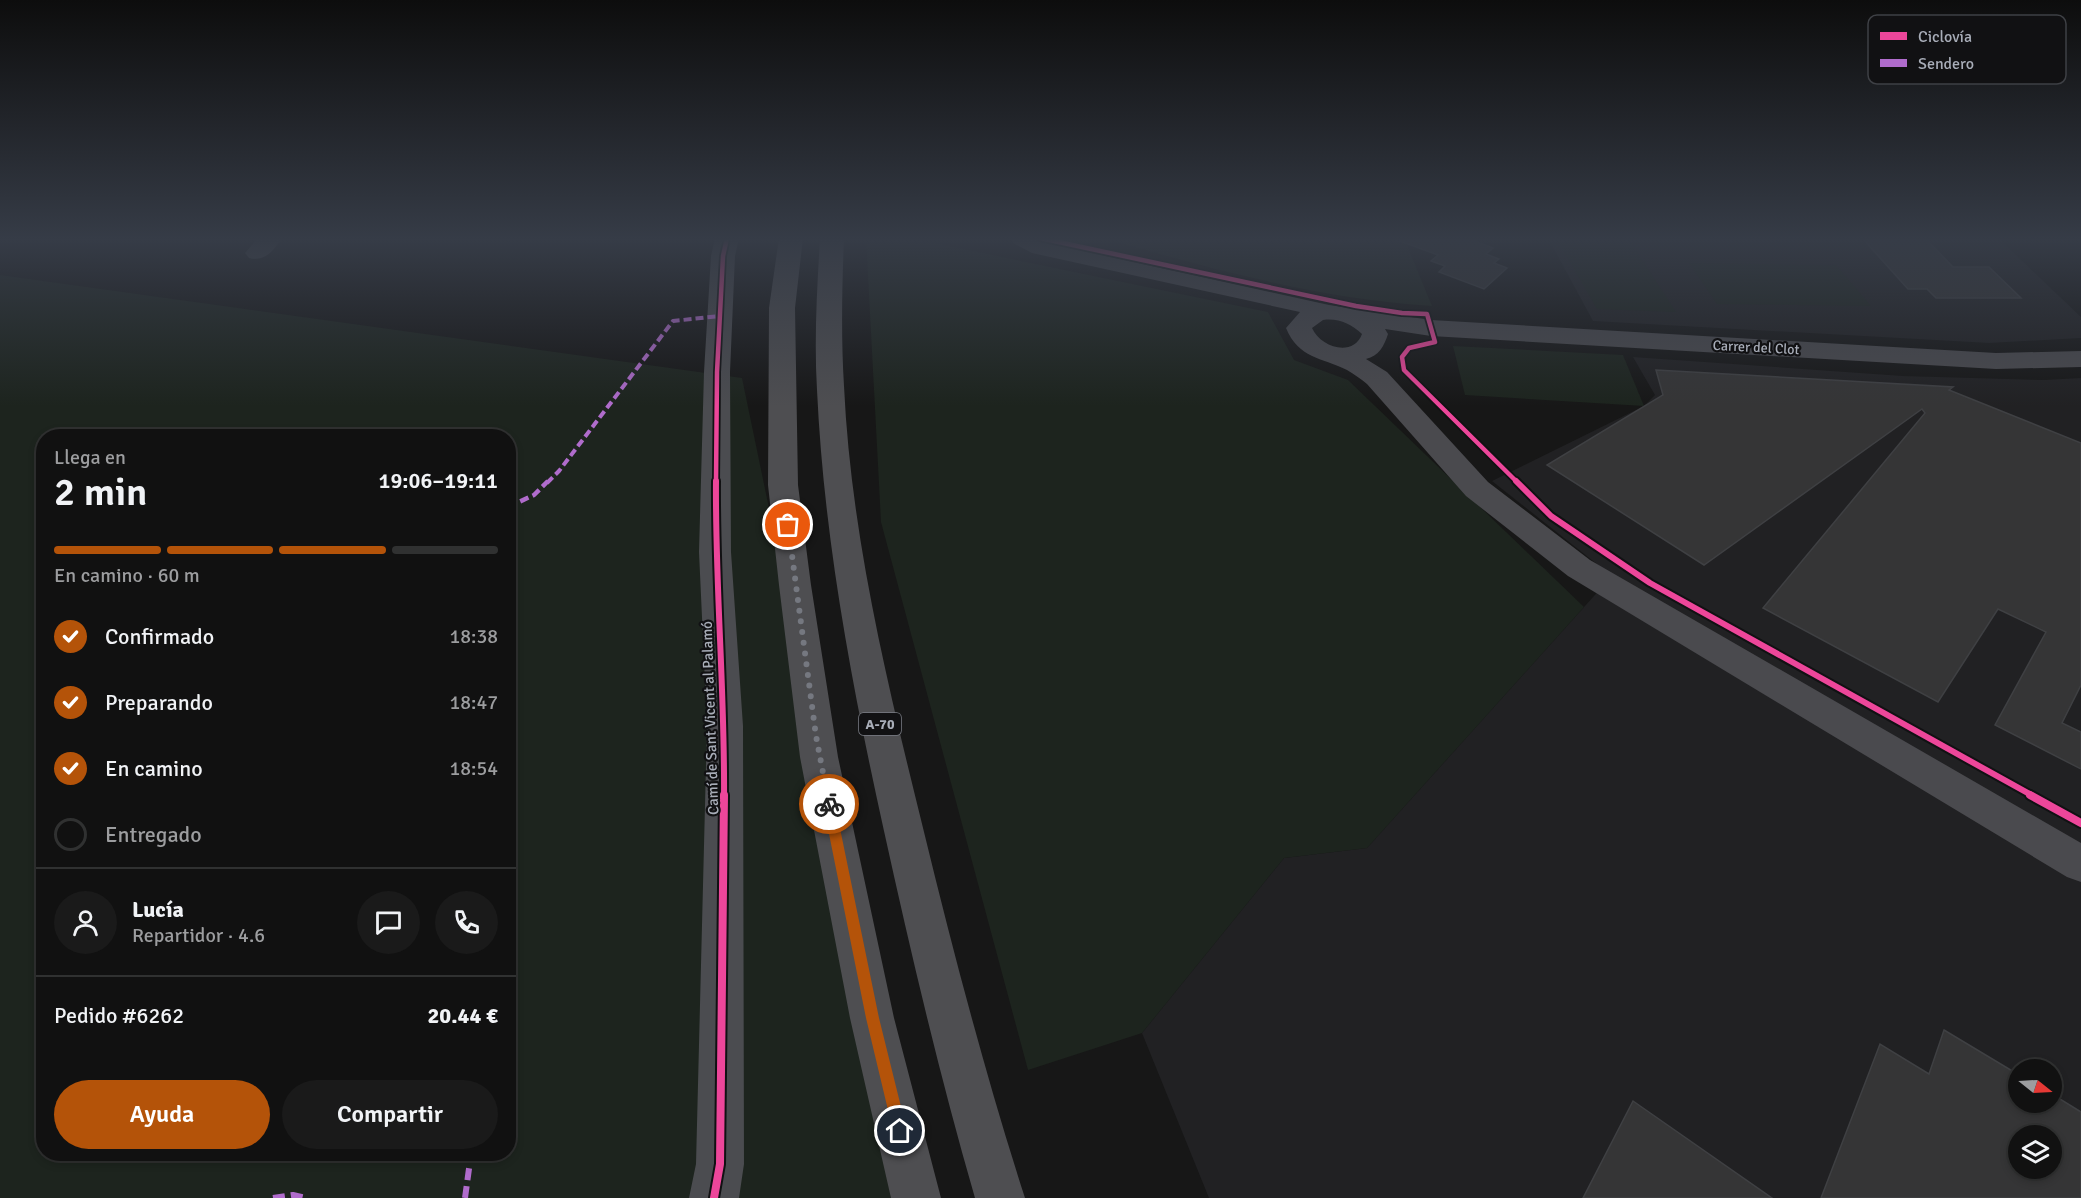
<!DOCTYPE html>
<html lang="es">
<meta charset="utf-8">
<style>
:root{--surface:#111;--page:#1a1a1a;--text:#f1f3f6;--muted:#9c9d9f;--line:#303131;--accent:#b45309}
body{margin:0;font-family:Signika,sans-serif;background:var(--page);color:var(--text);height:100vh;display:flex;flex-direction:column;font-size:22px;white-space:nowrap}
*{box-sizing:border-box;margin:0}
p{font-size:20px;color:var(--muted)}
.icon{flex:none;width:33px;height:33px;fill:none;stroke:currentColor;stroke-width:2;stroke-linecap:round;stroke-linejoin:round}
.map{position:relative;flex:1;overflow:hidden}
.details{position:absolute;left:36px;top:429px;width:480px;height:732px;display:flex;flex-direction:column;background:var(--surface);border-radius:24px;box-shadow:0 3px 9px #0003,0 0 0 2px var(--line)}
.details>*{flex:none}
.needle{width:39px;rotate:108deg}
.tools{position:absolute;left:2008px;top:1059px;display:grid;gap:12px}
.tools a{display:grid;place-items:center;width:54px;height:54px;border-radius:50%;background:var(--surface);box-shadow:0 3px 9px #0003,0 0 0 2px var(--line);font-size:30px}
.pin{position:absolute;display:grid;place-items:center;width:51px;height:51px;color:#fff;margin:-26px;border:3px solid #fff;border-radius:50%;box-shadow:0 2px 6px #0007}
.courier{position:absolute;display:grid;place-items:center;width:60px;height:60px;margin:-30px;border:4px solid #b45309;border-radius:50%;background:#fff;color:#222;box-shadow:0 2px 8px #0007}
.summary em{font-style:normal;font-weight:600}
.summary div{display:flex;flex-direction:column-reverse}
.summary{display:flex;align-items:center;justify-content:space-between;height:102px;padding:0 18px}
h1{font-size:39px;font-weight:600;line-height:45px}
.bar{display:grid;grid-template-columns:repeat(4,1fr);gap:9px 6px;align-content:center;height:72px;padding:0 18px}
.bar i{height:8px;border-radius:4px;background:var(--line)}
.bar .on{background:var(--accent)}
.bar p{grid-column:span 4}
.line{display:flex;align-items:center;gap:15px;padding:0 18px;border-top:2px solid var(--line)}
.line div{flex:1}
.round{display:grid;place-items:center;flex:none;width:63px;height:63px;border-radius:32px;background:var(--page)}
ol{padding:0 18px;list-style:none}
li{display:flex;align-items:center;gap:18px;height:66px}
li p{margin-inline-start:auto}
li .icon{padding:6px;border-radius:50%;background:var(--accent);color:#fff;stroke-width:4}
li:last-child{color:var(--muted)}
li i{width:33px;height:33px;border:3px solid var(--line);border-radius:50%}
.action{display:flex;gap:12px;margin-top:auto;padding:12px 18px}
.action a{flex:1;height:69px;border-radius:36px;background:var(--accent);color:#fff;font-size:24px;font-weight:600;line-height:69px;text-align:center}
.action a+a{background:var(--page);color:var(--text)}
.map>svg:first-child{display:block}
.built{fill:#212123;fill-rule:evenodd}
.green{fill:#1d241e;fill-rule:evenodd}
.building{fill:#353536;stroke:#3f4043;stroke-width:1.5;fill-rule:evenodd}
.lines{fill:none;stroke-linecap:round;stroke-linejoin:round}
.street{fill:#4b4c50;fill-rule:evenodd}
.secondary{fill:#4a4a4e;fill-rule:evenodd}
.highway{fill:#4e4e51;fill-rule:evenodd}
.quiet-far2{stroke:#b06ccc;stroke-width:4;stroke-dasharray:8 4;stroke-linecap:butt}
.quiet-far1{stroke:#b06ccc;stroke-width:4.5;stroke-dasharray:9 4.5;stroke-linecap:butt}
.quiet{stroke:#b06ccc;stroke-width:6;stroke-dasharray:12 6;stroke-linecap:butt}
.cycleway-far2-casing{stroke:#111113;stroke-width:8}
.cycleway-far1-casing{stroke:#111113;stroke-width:10}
.cycleway-casing{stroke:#111113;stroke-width:12}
.cycleway-far2{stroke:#ed469a;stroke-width:4.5}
.cycleway-far1{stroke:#ed469a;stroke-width:6}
.cycleway{stroke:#ed469a;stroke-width:8}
.route{fill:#b45309}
.done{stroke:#757880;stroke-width:6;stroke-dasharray:0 10.8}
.labels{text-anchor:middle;stroke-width:4.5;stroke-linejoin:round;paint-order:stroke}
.far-street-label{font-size:14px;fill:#a8adb8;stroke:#111113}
.shield{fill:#111113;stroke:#7b7e86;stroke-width:1.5}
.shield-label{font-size:14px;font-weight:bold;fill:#a8adb8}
.street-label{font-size:15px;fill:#a8adb8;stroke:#111113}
.key{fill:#111113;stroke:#3e4045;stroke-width:1.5}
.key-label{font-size:16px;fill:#a8adb8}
</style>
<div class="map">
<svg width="2081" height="1198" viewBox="0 0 2081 1198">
<rect width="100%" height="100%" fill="#171717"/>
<g class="built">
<path d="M 1548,238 L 1998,238 L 2081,317 L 2081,338 L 1989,343 L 1593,321 Z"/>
<path d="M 1633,357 L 1903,376 L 2044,380 L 2081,378 L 2081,1198 L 1209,1198 L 1142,1033 L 1284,858 L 1367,848 L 1612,576 L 1492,481 L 1644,406 L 1655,395 ZM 2019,1070 L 2052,1070 L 2052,1102 L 2019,1102 ZM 2019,1136 L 2052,1136 L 2052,1168 L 2019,1168 Z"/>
</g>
<g class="green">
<path d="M 866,238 L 910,238 L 1268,312 L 1294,360 L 1348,380 L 1584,607 L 1367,848 L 1284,858 L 1142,1033 L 1028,1070 L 881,522 Z"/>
<path d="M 1103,238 L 1404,238 L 1432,306 C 1320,299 1211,269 1103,238 Z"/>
<path d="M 1556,238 L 1628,238 L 1676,312 L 1597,309 Z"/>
<path d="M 1689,263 L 1836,265 L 1871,306 L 1717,304 Z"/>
<path d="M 0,275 L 742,378 L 912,1198 L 0,1198 ZM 44,436 L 508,436 L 508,1154 L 44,1154 Z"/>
<path d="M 1453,346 L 1623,355 L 1644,406 L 1465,395 Z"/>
</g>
<g class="building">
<path d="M 1401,238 L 1467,238 L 1493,248 L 1486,254 L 1499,259 L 1494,263 L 1507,268 L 1484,289 L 1439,272 L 1445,266 L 1431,261 L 1438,255 L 1400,241 Z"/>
<path d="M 1862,238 L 1925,238 L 1953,267 L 1989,267 L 2021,298 L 1936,298 L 1927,289 L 1908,289 Z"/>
<path d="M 1656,370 L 1953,387 L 1949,390 L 2081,443 L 2081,685 L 2062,723 L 2081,732 L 2081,769 L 1995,725 L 2046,632 L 1998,609 L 1938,702 L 1763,608 L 1925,413 L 1922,409 L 1704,565 L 1547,465 L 1663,395 Z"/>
<path d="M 1944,1030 L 2019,1075 L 2019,1102 L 2052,1102 L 2052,1094 L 2081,1112 L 2081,1198 L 1821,1198 L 1880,1044 L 1929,1074 ZM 2019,1136 L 2052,1136 L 2052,1168 L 2019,1168 Z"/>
<path d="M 1633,1101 L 1772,1198 L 1583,1198 Z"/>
</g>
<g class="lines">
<g class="street">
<path d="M 258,238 L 282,238 C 273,251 265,262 249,258 L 245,253 Z"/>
<path d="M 715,238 L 739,238 L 735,256 L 730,372 L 731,552 L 743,726 L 744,1164 L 739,1198 L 689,1198 L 696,1164 L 707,726 L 699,552 L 704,372 L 711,256 Z"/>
</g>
<path class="secondary" d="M 1010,238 L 1039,238 L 1047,243 L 1329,305 L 1431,320 L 1996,353 L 2081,351 L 2081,367 L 1996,369 L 1431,336 L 1385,329 L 1388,334 C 1384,346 1379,356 1366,359 L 1387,372 L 1488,482 L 1590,560 L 2081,843 L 2081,882 L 2067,877 L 1568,576 L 1466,496 L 1367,384 C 1361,379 1354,374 1347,370 C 1321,357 1299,359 1286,328 L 1300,312 L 1032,253 L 1013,243 ZM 1323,320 C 1339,318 1351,324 1362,334 C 1353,358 1320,347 1312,328 Z"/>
<g class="highway">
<path d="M 779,238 L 803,238 L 795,308 L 798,485 L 811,585 L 838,757 L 894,1018 L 941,1198 L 891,1198 L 850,1018 L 800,757 L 779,585 L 768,485 L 769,308 Z"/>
<path d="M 820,238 L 844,238 C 842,288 841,337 844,386 C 851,537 888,686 924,832 C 954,955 986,1077 1025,1198 L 975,1198 C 940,1077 911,954 884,831 C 852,686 824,540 817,390 C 814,340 817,289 820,238 Z"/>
</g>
<path class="quiet-far2" d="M 547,483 L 559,471 L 673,321 L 720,316"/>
<path class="quiet-far1" d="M 508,507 L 534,495 L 548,481"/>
<g class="quiet">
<path d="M 273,1198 L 293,1195 L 306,1198"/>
<path d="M 465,1198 L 471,1154"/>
</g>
<g class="cycleway-far2-casing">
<g id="cycleway-far2">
<path d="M 1040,238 L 1356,306 L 1402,313 L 1427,314 L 1435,342 L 1409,348 L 1402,357 L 1404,370 L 1518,483"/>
<path d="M 716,483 L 717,372 L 723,256 L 727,238"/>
</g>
</g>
<g class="cycleway-far1-casing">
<g id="cycleway-far1">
<path d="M 716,481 C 715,586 725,691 724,796"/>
<path d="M 1516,481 L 1551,516 L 1650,583 L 2033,796"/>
</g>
</g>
<g class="cycleway-casing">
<g id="cycleway">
<path d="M 2030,795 L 2081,823"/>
<path d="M 714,1198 L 720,1164 L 724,795"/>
</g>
</g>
<use href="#cycleway-far2" class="cycleway-far2"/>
<use href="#cycleway-far1" class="cycleway-far1"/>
<use href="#cycleway" class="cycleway"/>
</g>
<linearGradient id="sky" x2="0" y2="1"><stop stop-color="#0d0d0d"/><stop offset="0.59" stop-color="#363c47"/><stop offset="1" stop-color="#363c47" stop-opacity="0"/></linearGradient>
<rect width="2081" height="406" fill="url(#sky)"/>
<path class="route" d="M 829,799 L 835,804 L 879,1018 L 907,1131 L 905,1136 L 900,1138 L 895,1136 L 893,1131 L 866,1018 L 823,804 Z"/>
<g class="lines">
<path class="done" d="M 788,525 L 816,736 L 829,804"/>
</g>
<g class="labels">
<g class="far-street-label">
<text transform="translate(1756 347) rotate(3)" y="5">Carrer del Clot</text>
</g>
<rect class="shield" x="859" y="713" width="42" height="22" rx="4.5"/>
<g class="shield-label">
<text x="880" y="729">A-70</text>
</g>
<g class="street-label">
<text transform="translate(710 718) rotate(-92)" y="5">Camí de Sant Vicent al Palamó</text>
</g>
</g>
<rect x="1868" y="15" width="198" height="69" rx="9" class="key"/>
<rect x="1880" y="32" width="27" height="8" fill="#ed469a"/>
<rect x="1880" y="59" width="27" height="8" fill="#b06ccc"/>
<g class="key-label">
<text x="1918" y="42">Ciclovía</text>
<text x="1918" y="69">Sendero</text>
</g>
</svg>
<div class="tools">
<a><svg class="needle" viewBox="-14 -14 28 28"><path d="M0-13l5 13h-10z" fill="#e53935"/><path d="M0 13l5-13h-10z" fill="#9c9d9f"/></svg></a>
<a><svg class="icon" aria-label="layers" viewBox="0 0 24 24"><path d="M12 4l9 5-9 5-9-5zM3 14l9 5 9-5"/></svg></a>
</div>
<div class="pin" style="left:788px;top:525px;background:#ea580c"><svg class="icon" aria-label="bag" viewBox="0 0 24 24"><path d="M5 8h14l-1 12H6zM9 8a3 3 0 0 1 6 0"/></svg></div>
<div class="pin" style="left:900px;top:1131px;background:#1f2937"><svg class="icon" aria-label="home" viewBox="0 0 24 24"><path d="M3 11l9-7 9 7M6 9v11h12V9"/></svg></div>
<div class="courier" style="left:829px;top:804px"><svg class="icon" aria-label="bike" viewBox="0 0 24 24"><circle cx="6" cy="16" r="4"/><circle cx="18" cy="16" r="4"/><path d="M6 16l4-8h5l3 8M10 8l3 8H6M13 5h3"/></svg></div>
<section class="details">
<div class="summary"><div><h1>2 min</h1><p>Llega en</p></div><em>19:06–19:11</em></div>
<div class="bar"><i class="on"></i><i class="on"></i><i class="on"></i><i></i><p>En camino · 60 m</p></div>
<ol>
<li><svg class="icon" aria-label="check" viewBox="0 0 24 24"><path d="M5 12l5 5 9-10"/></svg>Confirmado<p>18:38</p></li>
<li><svg class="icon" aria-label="check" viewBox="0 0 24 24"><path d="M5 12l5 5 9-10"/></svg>Preparando<p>18:47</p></li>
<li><svg class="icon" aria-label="check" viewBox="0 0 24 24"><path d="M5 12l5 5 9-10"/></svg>En camino<p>18:54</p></li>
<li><i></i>Entregado</li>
</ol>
<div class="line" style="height:108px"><a class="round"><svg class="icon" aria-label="person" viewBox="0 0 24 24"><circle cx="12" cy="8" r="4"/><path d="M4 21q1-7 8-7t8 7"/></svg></a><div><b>Lucía</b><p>Repartidor · 4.6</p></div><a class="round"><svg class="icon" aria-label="chat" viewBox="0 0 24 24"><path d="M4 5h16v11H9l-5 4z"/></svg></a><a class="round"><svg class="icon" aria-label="phone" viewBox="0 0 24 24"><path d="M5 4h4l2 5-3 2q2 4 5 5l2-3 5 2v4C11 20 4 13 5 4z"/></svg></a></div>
<div class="line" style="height:78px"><div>Pedido #6262</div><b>20.44 €</b></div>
<div class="action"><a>Ayuda</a><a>Compartir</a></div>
</section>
</div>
